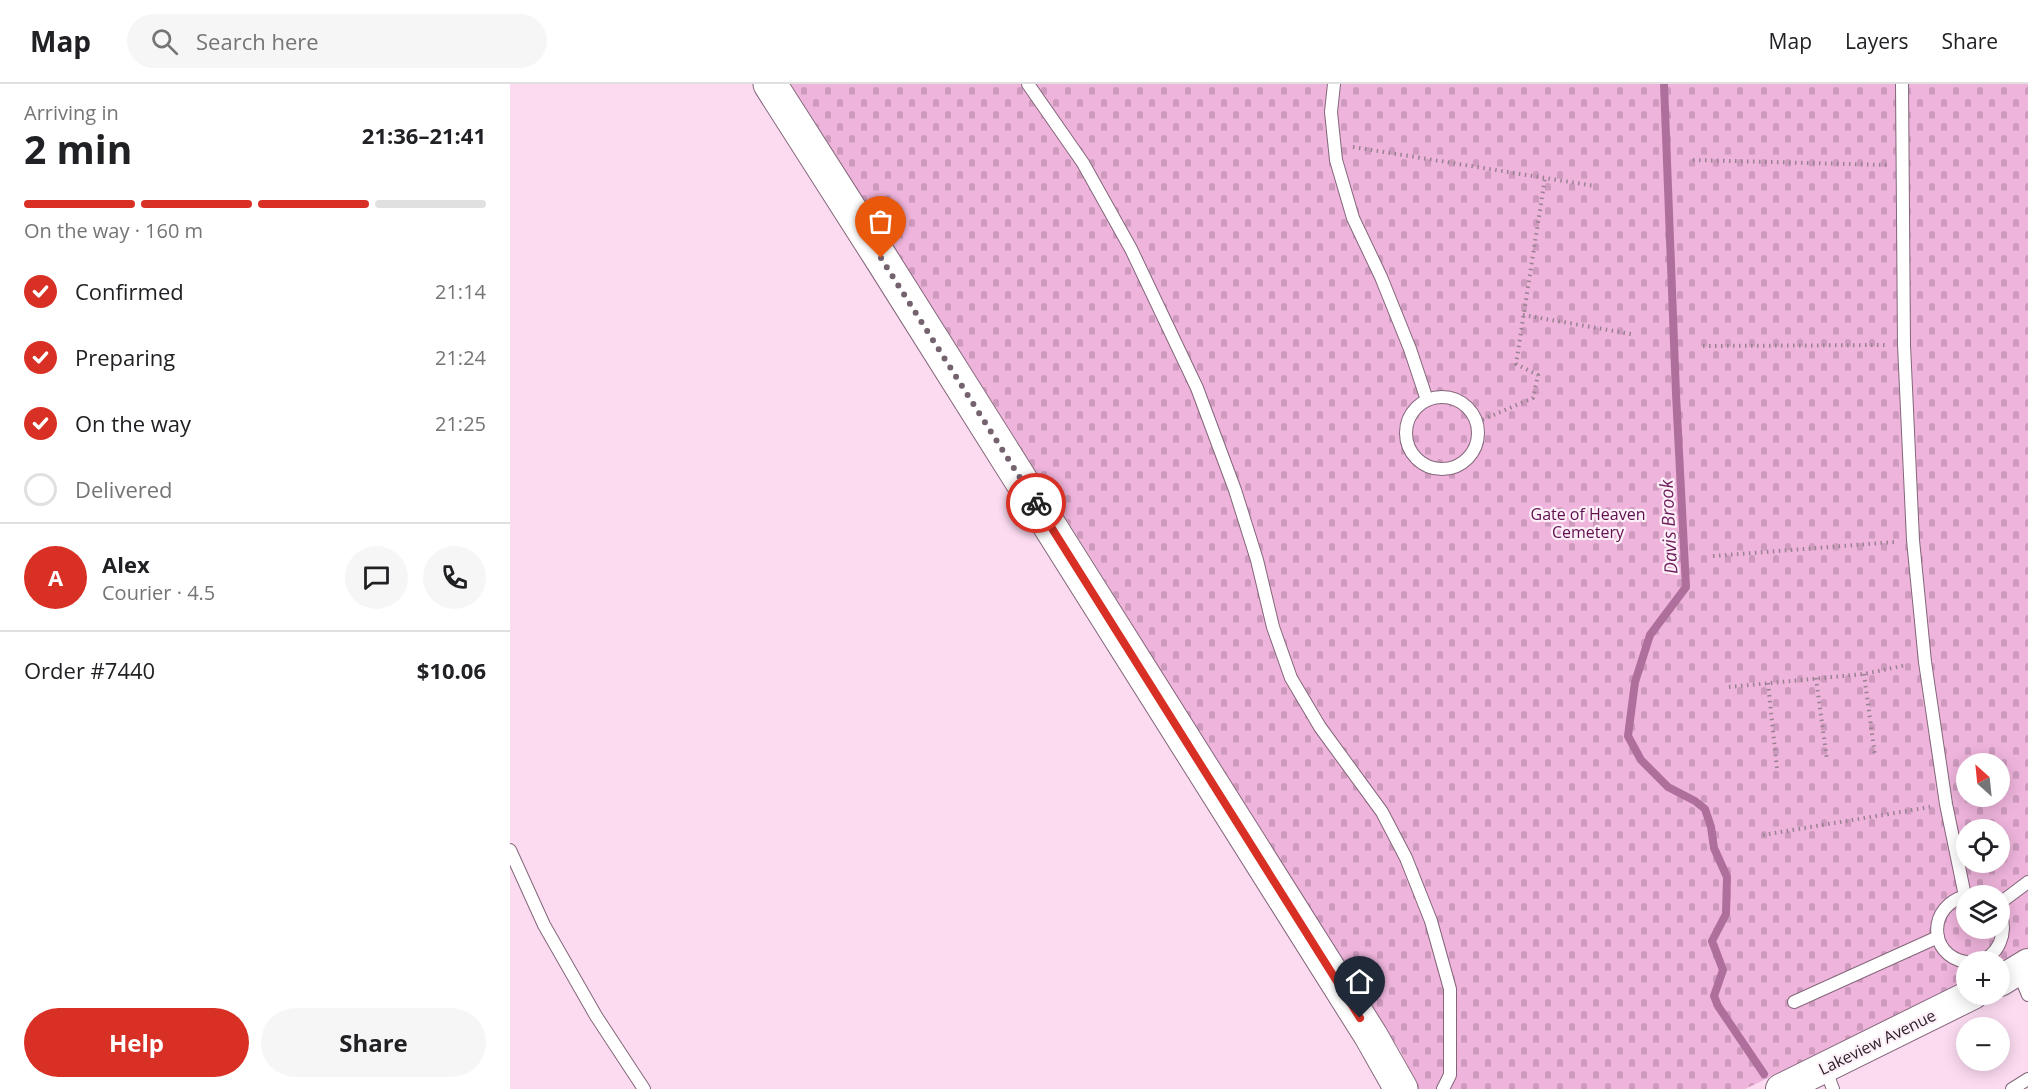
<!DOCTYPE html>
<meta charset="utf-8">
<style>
:root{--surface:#fff;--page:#f6f6f6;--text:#202124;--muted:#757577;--line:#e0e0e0;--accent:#d93025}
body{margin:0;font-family:"Open Sans",sans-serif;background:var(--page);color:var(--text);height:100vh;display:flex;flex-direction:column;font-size:22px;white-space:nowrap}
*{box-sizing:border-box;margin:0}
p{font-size:20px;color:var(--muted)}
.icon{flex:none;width:33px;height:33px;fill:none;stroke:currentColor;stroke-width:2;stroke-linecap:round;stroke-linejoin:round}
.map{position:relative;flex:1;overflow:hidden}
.panel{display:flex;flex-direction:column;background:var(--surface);width:510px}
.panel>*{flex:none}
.needle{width:39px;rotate:333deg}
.tools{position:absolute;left:1446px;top:669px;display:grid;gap:12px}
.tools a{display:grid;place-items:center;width:54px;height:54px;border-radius:50%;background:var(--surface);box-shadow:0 3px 15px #0003;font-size:30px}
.pin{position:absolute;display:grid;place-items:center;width:51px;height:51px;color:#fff;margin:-62px -26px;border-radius:50% 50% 50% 0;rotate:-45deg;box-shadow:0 0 6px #0007}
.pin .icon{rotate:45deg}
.courier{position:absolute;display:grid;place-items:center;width:60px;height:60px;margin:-30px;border:4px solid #d93025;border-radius:50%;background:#fff;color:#222;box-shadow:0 2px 8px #0007}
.summary em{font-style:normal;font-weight:700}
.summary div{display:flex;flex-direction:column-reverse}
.summary{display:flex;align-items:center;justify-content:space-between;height:102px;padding:0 24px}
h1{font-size:39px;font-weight:700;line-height:45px}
.bar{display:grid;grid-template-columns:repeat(4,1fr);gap:9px 6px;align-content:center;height:72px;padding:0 24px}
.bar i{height:8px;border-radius:4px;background:var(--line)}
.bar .on{background:var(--accent)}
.bar p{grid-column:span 4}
.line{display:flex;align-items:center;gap:15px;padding:0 24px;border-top:2px solid var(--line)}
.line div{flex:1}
.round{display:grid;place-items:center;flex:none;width:63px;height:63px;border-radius:32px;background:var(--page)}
ol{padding:0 24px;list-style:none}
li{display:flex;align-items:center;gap:18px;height:66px}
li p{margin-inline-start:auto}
li .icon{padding:6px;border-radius:50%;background:var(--accent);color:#fff;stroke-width:4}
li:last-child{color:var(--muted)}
li i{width:33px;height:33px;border:3px solid var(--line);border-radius:50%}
.primary-button{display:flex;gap:12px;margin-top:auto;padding:12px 24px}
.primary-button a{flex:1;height:69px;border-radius:36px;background:var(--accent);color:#fff;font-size:24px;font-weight:700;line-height:69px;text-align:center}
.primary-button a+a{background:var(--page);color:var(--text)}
header{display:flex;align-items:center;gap:36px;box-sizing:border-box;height:84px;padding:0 30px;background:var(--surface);border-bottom:2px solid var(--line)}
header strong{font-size:28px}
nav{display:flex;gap:33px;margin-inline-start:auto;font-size:21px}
.search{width:420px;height:54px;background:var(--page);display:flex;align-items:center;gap:15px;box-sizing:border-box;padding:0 21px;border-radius:33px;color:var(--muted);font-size:22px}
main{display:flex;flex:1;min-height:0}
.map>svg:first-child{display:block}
.cemetery{fill:url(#cemetery-stones);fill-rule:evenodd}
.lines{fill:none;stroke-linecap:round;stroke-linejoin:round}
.stream{stroke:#af6f9c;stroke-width:8}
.service-casing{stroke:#83667a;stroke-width:14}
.tertiary-casing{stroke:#83667a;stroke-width:32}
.secondary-casing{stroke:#83667a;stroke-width:35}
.path{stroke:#988191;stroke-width:4;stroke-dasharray:1.5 4.5;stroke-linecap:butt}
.service{stroke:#fff;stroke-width:12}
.tertiary{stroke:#fff;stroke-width:30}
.secondary{stroke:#fff;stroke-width:33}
.done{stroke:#75626f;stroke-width:6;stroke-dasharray:0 10.8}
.route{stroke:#d93025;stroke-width:8}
.labels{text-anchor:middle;stroke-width:4.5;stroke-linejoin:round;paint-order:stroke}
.park-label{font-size:16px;fill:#5f104e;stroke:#fdeff8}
.street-label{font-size:16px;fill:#2d2129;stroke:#fdeff8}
.water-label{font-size:18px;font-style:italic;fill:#6e215c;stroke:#fdeff8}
</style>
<header>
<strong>Map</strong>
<div class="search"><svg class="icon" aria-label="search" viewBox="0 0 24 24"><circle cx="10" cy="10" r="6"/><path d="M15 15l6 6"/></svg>Search here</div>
<nav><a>Map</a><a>Layers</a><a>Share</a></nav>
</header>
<main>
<section class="panel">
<div class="summary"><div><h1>2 min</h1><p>Arriving in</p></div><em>21:36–21:41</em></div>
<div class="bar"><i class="on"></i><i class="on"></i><i class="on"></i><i></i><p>On the way · 160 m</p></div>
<ol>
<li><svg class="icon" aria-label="check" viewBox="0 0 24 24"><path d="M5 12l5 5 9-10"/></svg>Confirmed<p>21:14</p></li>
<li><svg class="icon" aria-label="check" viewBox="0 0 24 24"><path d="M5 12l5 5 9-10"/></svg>Preparing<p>21:24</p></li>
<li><svg class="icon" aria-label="check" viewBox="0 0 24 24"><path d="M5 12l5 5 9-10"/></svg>On the way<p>21:25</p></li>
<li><i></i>Delivered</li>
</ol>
<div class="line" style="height:108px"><b class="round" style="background:var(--accent);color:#fff">A</b><div><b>Alex</b><p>Courier · 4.5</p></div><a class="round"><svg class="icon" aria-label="chat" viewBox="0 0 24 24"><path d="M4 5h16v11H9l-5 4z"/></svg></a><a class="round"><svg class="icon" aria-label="phone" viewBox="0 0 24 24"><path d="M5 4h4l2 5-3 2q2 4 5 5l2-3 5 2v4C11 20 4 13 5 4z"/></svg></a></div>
<div class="line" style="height:78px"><div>Order #7440</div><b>$10.06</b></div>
<div class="primary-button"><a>Help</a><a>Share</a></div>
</section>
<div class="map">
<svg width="1518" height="1005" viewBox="0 0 1518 1005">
<defs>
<pattern id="cemetery-stones" width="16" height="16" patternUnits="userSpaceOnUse" patternTransform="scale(1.5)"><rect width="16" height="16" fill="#efb4dc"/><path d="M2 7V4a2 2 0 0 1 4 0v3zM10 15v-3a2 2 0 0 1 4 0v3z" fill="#cd9abd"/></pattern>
</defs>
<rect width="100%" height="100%" fill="#fcdbf1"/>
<path class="cemetery" d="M 281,0 L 1518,0 L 1518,865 L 1490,882 L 1490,878 L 1456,878 L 1456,900 L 1235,1005 L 908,1005 L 891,968 L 797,825 L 586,482 ZM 1456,680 L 1490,680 L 1490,712 L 1456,712 ZM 1456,746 L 1490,746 L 1490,778 L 1456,778 ZM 1456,812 L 1490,812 L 1490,844 L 1456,844 Z"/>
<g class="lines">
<path class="stream" d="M 1154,0 L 1166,310 L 1176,503 L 1140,551 L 1125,598 L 1118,652 L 1131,676 L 1158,703 L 1185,717 L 1195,725 L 1201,743 L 1204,764 L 1217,793 L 1216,830 L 1202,857 L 1213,886 L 1204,912 L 1208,922 L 1254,990"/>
<g class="service-casing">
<g id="service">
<path d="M 518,0 L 573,79 L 621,165 L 687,304 L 725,406 L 747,476 L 763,543 L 781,594 L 810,643 L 872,728 L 896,774 L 921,837 L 940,905 L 940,991 L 933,1005"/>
<path d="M 824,0 L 821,28 L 826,76 L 843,134 L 871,193 L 900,265 L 917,316"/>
<path d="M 1392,0 L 1394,261 L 1403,456 L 1415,578 L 1436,720 L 1455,812"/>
<circle cx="932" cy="349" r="36"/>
<path d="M 0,766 L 34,841 L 86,932 L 134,1005"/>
<path d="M 1456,812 C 1418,821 1417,871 1456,878"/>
<path d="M 1490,819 L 1518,798"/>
<path d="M 1466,878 C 1489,873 1498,849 1490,829"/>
<path d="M 1508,887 L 1518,911"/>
<path d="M 1284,918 L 1428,853"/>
<path d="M 1315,984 L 1323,1005"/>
<path d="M 1502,1005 L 1518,995"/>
</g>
</g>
<g class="tertiary-casing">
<g id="tertiary">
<path d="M 1490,897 L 1518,880"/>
<path d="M 1271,1005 L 1463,910"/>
</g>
</g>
<g class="secondary-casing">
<path id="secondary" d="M 260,0 L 371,174 L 861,952 L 891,1005"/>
</g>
<g class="path">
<path d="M 843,63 L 1085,102"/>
<path d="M 1183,76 L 1377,81"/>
<path d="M 1013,231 L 1121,250"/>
<path d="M 1193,262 L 1378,261"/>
<path d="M 967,338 L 1023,314 L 1028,291 L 1006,280 L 1035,94"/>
<path d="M 1203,472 L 1385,458"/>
<path d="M 1354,590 L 1365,672"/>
<path d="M 1306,594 L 1317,676"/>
<path d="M 1258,599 L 1267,685"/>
<path d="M 1219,603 L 1354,590 L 1397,581"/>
<path d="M 1253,751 L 1420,723"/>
</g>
<use href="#service" class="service"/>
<use href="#tertiary" class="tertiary"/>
<use href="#secondary" class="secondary"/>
</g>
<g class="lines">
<path class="done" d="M 371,174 L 526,419"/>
<path class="route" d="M 526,419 L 850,934"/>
</g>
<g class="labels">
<g class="park-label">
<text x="1078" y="436">Gate of Heaven<tspan x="1078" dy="18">Cemetery</tspan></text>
</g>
<g class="street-label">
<text transform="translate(1367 958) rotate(-26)" y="6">Lakeview Avenue</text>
</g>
<g class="water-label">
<text transform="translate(1159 443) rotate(-93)" y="6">Davis Brook</text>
</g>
</g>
</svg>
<div class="tools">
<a><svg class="needle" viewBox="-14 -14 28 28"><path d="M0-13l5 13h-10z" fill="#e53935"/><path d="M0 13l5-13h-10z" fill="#757577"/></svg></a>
<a><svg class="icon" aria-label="locate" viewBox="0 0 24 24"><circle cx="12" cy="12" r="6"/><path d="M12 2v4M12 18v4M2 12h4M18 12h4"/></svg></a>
<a><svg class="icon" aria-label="layers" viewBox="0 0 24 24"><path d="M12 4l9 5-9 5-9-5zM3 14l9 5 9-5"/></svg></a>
<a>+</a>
<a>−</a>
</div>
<div class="pin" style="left:371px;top:174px;background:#ea580c"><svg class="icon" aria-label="bag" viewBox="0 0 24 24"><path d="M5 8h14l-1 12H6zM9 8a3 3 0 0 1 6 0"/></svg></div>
<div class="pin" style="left:850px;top:934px;background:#1f2937"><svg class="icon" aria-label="home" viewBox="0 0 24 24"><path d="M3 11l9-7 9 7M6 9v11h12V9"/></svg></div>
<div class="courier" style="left:526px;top:419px"><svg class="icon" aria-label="bike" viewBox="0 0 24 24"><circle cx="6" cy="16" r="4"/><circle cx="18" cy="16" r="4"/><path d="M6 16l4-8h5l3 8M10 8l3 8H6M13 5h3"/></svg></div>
</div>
</main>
